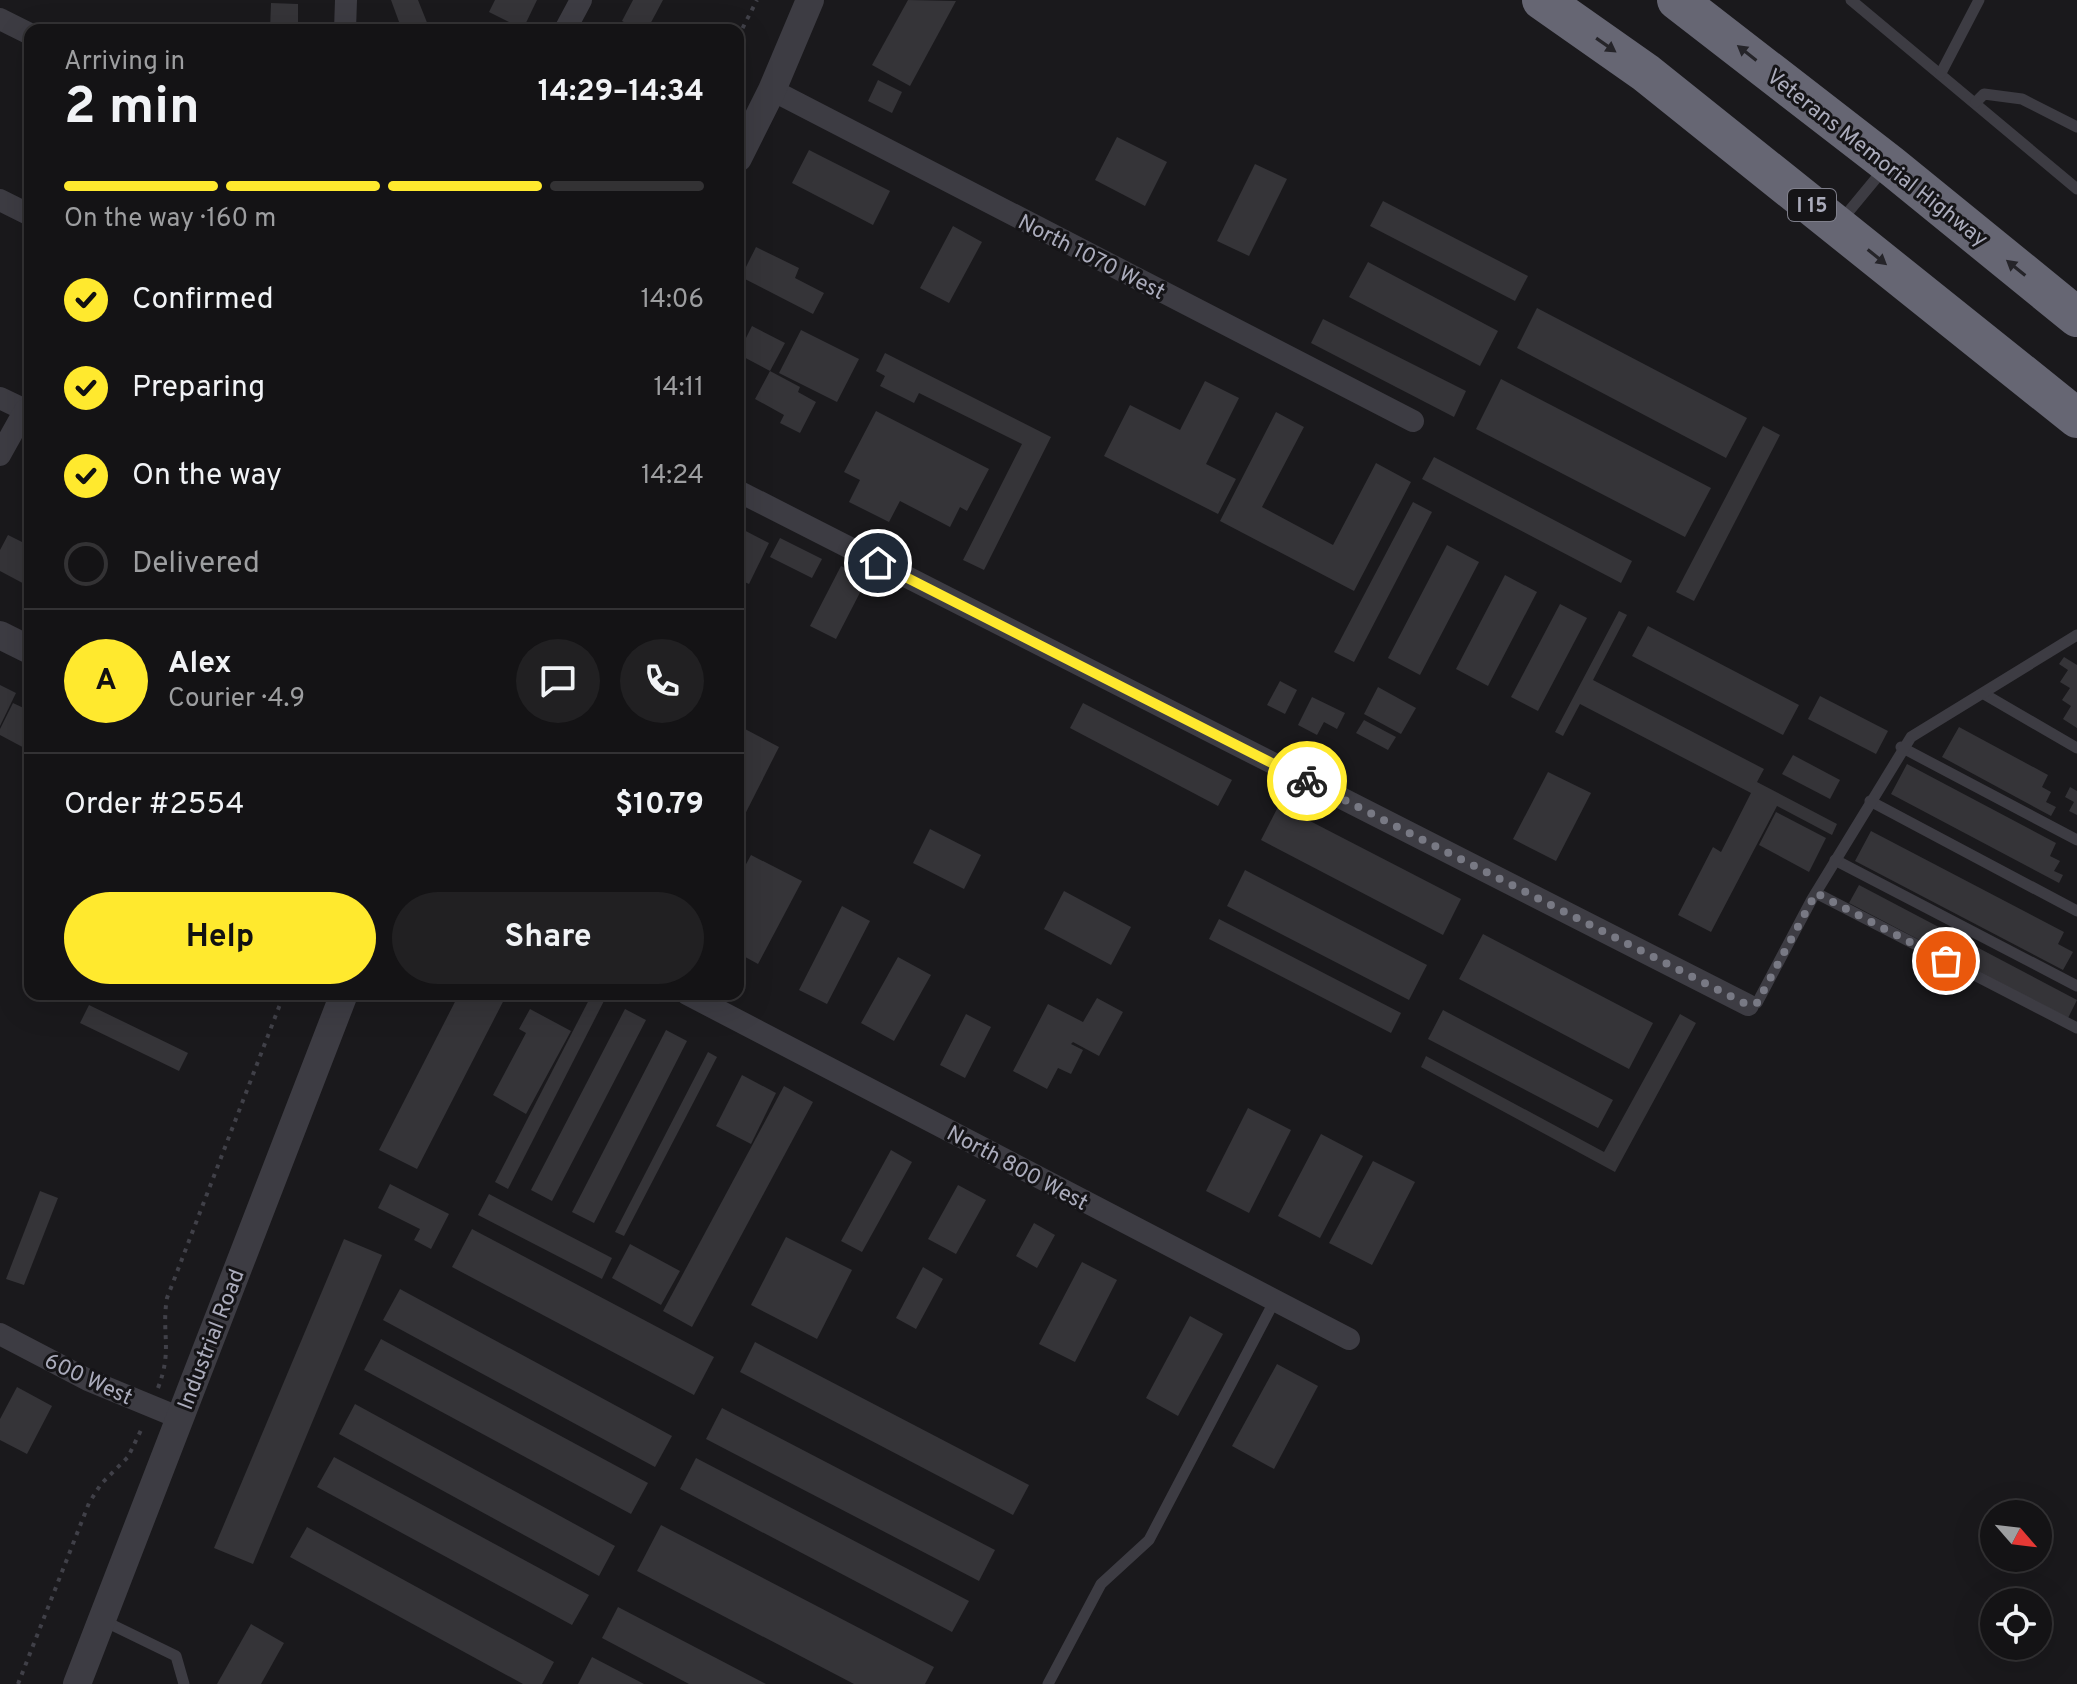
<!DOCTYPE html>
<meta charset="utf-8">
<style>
:root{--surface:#141315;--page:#212022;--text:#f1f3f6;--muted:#9d9ea0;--line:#333234;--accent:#ffe92e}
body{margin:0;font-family:Overpass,sans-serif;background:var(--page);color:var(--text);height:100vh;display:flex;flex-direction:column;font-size:30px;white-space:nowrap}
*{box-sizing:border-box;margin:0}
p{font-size:26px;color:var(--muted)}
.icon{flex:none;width:44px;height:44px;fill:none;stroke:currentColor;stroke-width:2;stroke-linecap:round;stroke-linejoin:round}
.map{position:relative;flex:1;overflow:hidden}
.details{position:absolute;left:24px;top:24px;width:720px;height:976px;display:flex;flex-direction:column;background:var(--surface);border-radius:16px;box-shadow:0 8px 32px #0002,0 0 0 2px var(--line)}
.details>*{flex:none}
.needle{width:52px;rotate:118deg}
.tools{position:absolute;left:1980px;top:1500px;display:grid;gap:16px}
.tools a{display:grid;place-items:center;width:72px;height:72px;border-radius:50%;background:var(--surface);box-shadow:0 8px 32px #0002,0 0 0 2px var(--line);font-size:40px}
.pin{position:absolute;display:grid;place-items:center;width:68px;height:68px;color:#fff;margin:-34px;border:4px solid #fff;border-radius:50%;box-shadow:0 2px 8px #0007}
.courier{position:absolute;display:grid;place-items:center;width:80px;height:80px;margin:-40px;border:6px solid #ffe92e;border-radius:50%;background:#fff;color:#222;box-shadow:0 2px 10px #0007}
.overview em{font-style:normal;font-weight:700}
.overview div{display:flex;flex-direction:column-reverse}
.overview{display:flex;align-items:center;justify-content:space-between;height:136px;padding:0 40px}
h1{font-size:52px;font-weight:700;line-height:60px}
.bar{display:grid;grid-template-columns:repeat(4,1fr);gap:12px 8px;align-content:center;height:96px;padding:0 40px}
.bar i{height:10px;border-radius:6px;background:var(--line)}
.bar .selected{background:var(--accent)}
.bar p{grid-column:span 4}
.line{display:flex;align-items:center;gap:20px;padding:0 40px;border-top:2px solid var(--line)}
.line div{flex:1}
.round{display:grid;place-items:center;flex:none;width:84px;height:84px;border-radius:42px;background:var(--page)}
ol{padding:0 40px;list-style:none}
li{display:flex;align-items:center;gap:24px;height:88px}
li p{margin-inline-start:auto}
li .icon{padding:8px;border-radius:50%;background:var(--accent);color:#111;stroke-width:4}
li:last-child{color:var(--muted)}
li i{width:44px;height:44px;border:4px solid var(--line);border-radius:50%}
.primary-button{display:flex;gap:16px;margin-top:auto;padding:16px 40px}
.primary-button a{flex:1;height:92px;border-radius:48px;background:var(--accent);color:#111;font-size:32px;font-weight:700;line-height:92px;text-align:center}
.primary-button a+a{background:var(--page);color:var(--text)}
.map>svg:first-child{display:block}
.building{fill:#353438}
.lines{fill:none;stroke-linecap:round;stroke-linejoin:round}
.path{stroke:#404048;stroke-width:4;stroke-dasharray:4 6;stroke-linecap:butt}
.service{stroke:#3d3c43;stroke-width:11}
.minor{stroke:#3d3c43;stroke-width:22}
.tertiary{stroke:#3d3c43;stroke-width:28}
.motorway{stroke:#666673;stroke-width:40}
.oneway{fill:#252429}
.done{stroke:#787984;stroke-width:8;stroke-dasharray:0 14.4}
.route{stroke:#ffe92e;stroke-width:10}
.labels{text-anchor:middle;stroke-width:6;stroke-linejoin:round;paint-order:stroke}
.shield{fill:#151417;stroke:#7e7e8a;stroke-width:2}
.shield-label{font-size:20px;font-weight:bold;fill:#abacbc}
.street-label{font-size:22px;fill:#abacbc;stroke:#151417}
</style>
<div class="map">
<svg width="2077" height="1684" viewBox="0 0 2077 1684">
<rect width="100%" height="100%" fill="#1a191c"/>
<g class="building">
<path d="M 391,0 L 418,0 L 430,30 L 402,30 Z"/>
<path d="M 495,0 L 537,0 L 523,29 L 489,12 Z"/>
<path d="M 633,0 L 663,0 L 647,30 L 639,30 L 622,21 Z"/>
<path d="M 908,0 L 956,1 L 910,86 L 872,65 Z"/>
<path d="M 271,3 L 298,4 L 298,30 L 270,30 Z"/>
<path d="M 878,80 L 902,92 L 892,113 L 868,101 Z"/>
<path d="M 1117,137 L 1167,162 L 1145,206 L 1095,180 Z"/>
<path d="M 809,150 L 890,191 L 873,225 L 792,183 Z"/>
<path d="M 1255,164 L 1287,179 L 1249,256 L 1217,241 Z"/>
<path d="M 1383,201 L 1528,276 L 1515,301 L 1370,226 Z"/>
<path d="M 953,226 L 982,242 L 949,303 L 920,288 Z"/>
<path d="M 756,247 L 799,268 L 795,278 L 824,293 L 813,314 L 741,277 Z"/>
<path d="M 1368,262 L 1498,331 L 1480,366 L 1349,297 Z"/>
<path d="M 1537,308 L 1747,418 L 1726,458 L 1517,348 Z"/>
<path d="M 1323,319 L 1466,391 L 1454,417 L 1311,343 Z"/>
<path d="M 752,326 L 785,343 L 770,371 L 738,354 Z"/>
<path d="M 801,330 L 859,359 L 837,402 L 779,373 Z"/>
<path d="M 885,353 L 1051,437 L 984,570 L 963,560 L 1022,444 L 919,393 L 914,403 L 880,386 L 885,376 L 876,371 Z"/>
<path d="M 770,371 L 800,387 L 798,392 L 816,402 L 800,433 L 780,423 L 784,415 L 755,399 Z"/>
<path d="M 1501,379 L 1711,488 L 1685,537 L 1476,429 Z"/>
<path d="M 1205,381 L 1239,398 L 1206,464 L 1236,479 L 1218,514 L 1104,456 L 1130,405 L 1180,430 Z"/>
<path d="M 876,411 L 989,469 L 967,511 L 960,507 L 950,527 L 900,501 L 889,522 L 849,502 L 860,480 L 844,472 Z"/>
<path d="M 1276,412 L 1304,427 L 1262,507 L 1333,545 L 1376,463 L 1411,482 L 1354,591 L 1220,521 Z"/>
<path d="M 1763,426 L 1780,435 L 1694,601 L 1676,592 Z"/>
<path d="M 1434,457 L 1632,561 L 1621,583 L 1422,479 Z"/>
<path d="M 1413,502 L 1432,512 L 1354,662 L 1334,652 Z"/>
<path d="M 738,527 L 769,543 L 749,584 L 738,579 Z"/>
<path d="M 8,535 L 30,546 L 30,587 L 0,571 L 0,550 Z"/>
<path d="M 780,538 L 822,559 L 812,578 L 770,557 Z"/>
<path d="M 1447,545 L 1479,562 L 1420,675 L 1388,658 Z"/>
<path d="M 841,566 L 867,579 L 836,639 L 810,626 Z"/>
<path d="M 1505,575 L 1537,592 L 1488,686 L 1456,669 Z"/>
<path d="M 1560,604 L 1587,618 L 1538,711 L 1511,697 Z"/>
<path d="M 1619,611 L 1627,615 L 1593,680 L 1764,769 L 1757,782 L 1837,824 L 1832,835 L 1777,806 L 1711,932 L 1678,915 L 1713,847 L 1721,852 L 1751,793 L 1580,704 L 1563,736 L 1555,732 Z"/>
<path d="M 1648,626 L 1799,705 L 1783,735 L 1632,656 Z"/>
<path d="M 2064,657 L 2077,665 L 2077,728 L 2063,719 L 2071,706 L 2062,700 L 2070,688 L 2060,682 L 2068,670 L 2059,664 Z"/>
<path d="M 1280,681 L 1297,690 L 1285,714 L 1267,705 Z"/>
<path d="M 0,685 L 16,693 L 0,726 Z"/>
<path d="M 1378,687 L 1416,708 L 1401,734 L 1364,714 Z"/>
<path d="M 1820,696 L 1888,731 L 1876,754 L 1808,719 Z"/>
<path d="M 1312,697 L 1345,713 L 1337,729 L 1324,722 L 1317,735 L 1298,725 Z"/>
<path d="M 13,703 L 30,711 L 30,751 L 0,735 L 0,729 Z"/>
<path d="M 1083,703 L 1232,780 L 1218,806 L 1070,728 Z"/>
<path d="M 1364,720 L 1396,737 L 1388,750 L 1356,733 Z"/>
<path d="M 1959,727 L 2048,775 L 2042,787 L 2051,792 L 2046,802 L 2056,807 L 2051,816 L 1942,757 Z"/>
<path d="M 745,729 L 779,747 L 738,828 L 738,743 Z"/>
<path d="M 1793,755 L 1840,780 L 1830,799 L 1782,774 Z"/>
<path d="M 1907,764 L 2056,843 L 2050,856 L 2060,861 L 2054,871 L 2063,875 L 2059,883 L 1891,794 Z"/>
<path d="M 1548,772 L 1591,793 L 1556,861 L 1513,839 Z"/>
<path d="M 2070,787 L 2077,791 L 2077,815 L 2069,811 L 2074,802 L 2065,797 Z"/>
<path d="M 1279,805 L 1461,899 L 1443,935 L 1261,840 Z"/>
<path d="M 1776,812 L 1826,838 L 1809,872 L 1759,845 Z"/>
<path d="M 930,829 L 981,855 L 964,889 L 913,863 Z"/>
<path d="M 1871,831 L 2064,932 L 2058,944 L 2073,952 L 2063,970 L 1855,861 Z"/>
<path d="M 751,855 L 802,881 L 758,964 L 738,953 L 738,879 Z"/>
<path d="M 1245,870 L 1427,965 L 1409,1000 L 1227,906 Z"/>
<path d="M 1859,885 L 2077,1000 L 2068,1018 L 1849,903 Z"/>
<path d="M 1064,891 L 1131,927 L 1111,965 L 1044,929 Z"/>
<path d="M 842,906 L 870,921 L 827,1004 L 799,990 Z"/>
<path d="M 1219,919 L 1401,1013 L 1391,1033 L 1209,939 Z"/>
<path d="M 1483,934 L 1653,1023 L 1629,1069 L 1459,979 Z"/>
<path d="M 898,957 L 931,975 L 894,1041 L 861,1023 Z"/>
<path d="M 459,994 L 507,994 L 417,1169 L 379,1150 Z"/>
<path d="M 592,994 L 605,999 L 508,1189 L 495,1182 Z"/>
<path d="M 1097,998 L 1123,1012 L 1099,1056 L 1073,1042 L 1071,1044 L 1083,1050 L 1071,1074 L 1058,1068 L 1047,1089 L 1013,1071 L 1048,1004 L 1083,1022 Z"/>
<path d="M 89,1005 L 188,1053 L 179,1071 L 80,1023 Z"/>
<path d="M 530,1009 L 571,1031 L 526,1114 L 493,1095 L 526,1033 L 519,1029 Z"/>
<path d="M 625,1009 L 646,1020 L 552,1201 L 531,1190 Z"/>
<path d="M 1443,1010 L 1613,1100 L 1598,1128 L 1428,1039 Z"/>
<path d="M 966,1014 L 991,1027 L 965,1078 L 940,1065 Z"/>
<path d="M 1680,1014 L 1696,1023 L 1615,1172 L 1421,1067 L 1426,1056 L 1604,1152 Z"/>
<path d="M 666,1030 L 687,1041 L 594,1223 L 572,1212 Z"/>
<path d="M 708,1052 L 717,1057 L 624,1236 L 615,1232 Z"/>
<path d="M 742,1075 L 776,1093 L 751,1144 L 716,1126 Z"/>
<path d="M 784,1086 L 813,1102 L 692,1327 L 663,1311 Z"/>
<path d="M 1248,1108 L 1291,1130 L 1249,1213 L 1206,1191 Z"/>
<path d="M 1321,1134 L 1363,1156 L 1320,1238 L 1278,1216 Z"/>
<path d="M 891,1150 L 912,1162 L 862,1252 L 841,1241 Z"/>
<path d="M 1373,1161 L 1415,1182 L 1372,1265 L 1329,1243 Z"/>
<path d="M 390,1184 L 449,1214 L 431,1249 L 414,1240 L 420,1229 L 378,1208 Z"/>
<path d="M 958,1185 L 986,1200 L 956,1254 L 928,1239 Z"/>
<path d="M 40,1191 L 58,1198 L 24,1285 L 6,1279 Z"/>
<path d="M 489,1194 L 612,1258 L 602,1279 L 478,1215 Z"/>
<path d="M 1034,1223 L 1055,1235 L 1037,1268 L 1016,1256 Z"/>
<path d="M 472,1229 L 714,1357 L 694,1395 L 452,1267 Z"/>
<path d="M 786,1237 L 852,1270 L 817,1339 L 751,1305 Z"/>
<path d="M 344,1239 L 382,1255 L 253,1564 L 214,1548 Z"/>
<path d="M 630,1244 L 680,1271 L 661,1305 L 612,1278 Z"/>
<path d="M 1082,1262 L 1117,1280 L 1075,1362 L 1039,1344 Z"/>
<path d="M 923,1267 L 943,1279 L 916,1329 L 896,1318 Z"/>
<path d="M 400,1289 L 672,1436 L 655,1467 L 383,1320 Z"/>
<path d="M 1190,1316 L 1223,1334 L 1178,1416 L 1146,1398 Z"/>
<path d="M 381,1339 L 648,1483 L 631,1514 L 364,1370 Z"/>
<path d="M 755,1342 L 1029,1485 L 1013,1515 L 740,1372 Z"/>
<path d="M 1277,1364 L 1318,1386 L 1274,1469 L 1232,1446 Z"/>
<path d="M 17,1387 L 52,1406 L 27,1454 L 0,1440 L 0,1419 Z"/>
<path d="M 355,1404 L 615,1546 L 599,1576 L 339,1434 Z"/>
<path d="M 722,1408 L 995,1550 L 979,1581 L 706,1439 Z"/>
<path d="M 334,1457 L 589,1595 L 572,1625 L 317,1487 Z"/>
<path d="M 696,1458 L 969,1601 L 952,1632 L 680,1489 Z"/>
<path d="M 661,1525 L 934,1667 L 925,1684 L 854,1684 L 637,1571 Z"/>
<path d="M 307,1527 L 554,1662 L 542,1684 L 523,1684 L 290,1557 Z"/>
<path d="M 618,1607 L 766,1684 L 689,1684 L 602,1638 Z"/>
<path d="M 251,1624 L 284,1643 L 261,1684 L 217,1684 Z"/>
<path d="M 592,1657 L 644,1684 L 578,1684 Z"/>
</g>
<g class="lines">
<g class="path">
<path d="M 738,37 L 757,0"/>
<path d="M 158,1388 C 173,1349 161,1334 167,1298 L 284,994"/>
<path d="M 18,1684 L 89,1503 L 101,1484 L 128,1457 L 143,1426"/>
</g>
<g class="service">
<path d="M 1851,0 L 2077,189"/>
<path d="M 1941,73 L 1979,0"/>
<path d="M 1976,102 L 1984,94 L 2022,99 L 2077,127"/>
<path d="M 1840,222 L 1883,170"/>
<path d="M 1984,694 L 2077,748"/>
<path d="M 1901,747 L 2077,840"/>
<path d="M 1870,801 L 2077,911"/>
<path d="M 1835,860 L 2077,986"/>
<path d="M 1816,893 L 2077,1028"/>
<path d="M 1748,1005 L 1757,1003 L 1812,899 L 1911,737 L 2077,635"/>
<path d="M 102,1620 L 176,1656 L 184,1684"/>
<path d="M 1048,1684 L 1101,1584 L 1149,1540 L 1275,1300"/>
</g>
<g class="minor">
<path d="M 0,19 L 30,34"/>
<path d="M 345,30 L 346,0"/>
<path d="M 565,30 L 581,0"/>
<path d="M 772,90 L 1413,421"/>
<path d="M 0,200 L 30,215"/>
<path d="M 0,398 L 25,410 L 30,409"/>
<path d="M 0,455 L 25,410"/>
<path d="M 738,491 L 1748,1005"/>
<path d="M 687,994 L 1349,1339"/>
<path d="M 0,1334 L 88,1380 L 180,1418"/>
</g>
<g class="tertiary">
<path d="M 738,158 L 772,90 L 810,0"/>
<path d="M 0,635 L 30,650"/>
<path d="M 77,1684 L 344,994"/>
</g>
<g class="motorway">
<path d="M 1542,0 L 1646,73 L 2077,418"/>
<path d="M 1677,0 L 1889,164 L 2077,317"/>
</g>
</g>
<defs><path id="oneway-solid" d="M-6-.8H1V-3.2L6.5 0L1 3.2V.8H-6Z" transform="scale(2)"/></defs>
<g class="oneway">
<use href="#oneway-solid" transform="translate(1606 45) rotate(35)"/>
<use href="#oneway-solid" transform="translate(1747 53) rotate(-142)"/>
<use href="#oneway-solid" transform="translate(1877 257) rotate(39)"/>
<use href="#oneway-solid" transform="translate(2016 268) rotate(-141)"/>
</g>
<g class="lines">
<path class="done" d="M 1307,781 L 1748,1005 L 1757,1003 L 1816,893 L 1946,961"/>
<path class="route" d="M 878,563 L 1307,781"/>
</g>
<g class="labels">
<rect class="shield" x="1788" y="189" width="48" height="32" rx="6"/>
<g class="shield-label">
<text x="1812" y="212">I 15</text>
</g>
<g class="street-label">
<text transform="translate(1878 157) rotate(38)" y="8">Veterans Memorial Highway</text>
<text transform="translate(1092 256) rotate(27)" y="8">North 1070 West</text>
<text transform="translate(1018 1167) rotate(28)" y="8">North 800 West</text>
<text transform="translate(210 1339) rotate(-69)" y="8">Industrial Road</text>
<text transform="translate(89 1378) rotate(25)" y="8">600 West</text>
</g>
</g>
</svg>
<div class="tools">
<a><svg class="needle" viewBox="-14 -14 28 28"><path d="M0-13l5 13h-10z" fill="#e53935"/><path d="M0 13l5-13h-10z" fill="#9d9ea0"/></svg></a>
<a><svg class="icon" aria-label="locate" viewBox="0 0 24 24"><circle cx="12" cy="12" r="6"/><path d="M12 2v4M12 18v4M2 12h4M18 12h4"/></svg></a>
</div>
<div class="pin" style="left:1946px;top:961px;background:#ea580c"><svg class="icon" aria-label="bag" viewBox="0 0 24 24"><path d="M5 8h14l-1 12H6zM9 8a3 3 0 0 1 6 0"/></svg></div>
<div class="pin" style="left:878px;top:563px;background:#1f2937"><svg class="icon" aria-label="home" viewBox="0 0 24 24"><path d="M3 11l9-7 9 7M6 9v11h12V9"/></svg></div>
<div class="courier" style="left:1307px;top:781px"><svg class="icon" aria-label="bike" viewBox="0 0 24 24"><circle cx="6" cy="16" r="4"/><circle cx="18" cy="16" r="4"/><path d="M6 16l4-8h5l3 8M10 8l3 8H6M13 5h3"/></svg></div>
<section class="details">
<div class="overview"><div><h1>2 min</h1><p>Arriving in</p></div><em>14:29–14:34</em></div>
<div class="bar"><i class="selected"></i><i class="selected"></i><i class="selected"></i><i></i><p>On the way · 160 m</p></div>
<ol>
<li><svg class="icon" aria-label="check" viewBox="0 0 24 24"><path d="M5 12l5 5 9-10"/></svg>Confirmed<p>14:06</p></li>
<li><svg class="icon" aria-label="check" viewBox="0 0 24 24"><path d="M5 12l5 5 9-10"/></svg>Preparing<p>14:11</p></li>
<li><svg class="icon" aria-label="check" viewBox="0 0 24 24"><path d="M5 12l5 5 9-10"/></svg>On the way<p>14:24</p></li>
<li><i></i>Delivered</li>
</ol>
<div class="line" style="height:144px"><b class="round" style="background:var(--accent);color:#111">A</b><div><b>Alex</b><p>Courier · 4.9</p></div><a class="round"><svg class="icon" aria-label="chat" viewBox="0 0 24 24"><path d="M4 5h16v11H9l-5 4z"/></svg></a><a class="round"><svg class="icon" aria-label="phone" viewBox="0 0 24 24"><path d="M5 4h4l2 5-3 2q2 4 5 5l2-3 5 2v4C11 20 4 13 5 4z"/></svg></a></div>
<div class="line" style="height:104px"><div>Order #2554</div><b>$10.79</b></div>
<div class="primary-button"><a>Help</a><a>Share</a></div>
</section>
</div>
